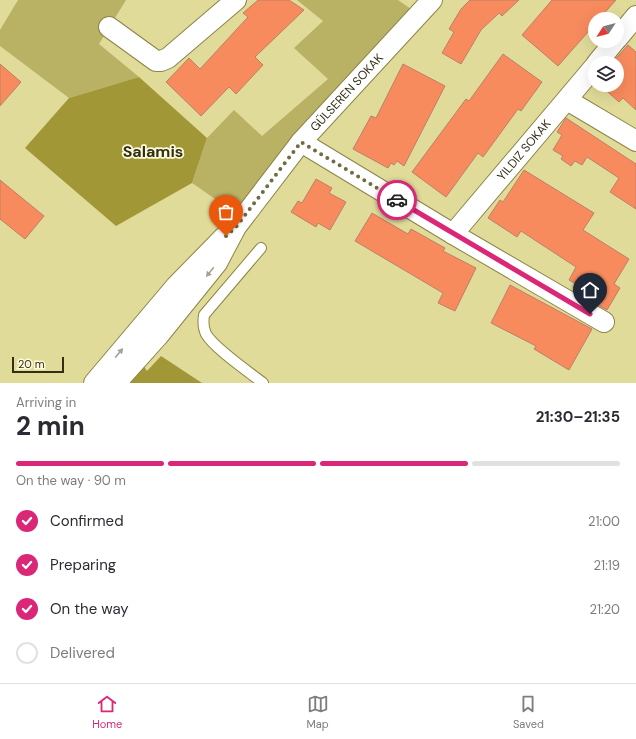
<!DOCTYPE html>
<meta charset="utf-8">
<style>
:root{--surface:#fff;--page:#f7f7f7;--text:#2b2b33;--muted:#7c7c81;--line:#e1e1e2;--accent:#db2777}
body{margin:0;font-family:"DM Sans",sans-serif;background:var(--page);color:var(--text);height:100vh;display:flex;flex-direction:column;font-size:15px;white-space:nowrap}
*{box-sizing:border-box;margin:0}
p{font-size:13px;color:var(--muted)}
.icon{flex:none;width:22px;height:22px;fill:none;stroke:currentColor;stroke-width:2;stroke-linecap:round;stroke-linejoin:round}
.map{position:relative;height:383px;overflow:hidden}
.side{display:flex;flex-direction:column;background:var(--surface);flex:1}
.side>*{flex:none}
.needle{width:26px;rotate:234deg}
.fabs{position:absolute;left:588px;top:12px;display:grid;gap:8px}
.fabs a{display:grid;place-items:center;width:36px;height:36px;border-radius:50%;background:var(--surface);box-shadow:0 4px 16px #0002;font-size:20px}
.scale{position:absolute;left:12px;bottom:10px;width:52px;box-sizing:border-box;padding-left:4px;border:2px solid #312e14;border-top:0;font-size:11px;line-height:14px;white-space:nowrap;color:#312e14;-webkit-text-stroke:3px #fdfbdb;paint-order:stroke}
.pin{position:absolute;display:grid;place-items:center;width:34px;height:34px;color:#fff;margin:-41px -17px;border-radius:50% 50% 50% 0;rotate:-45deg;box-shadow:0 0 4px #0007}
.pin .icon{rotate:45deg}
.courier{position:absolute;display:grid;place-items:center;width:40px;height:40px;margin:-20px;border:3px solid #db2777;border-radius:50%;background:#fff;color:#222;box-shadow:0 1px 5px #0007}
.overview em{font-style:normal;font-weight:700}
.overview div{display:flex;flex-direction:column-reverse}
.overview{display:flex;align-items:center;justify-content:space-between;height:68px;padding:0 16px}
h1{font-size:26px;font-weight:700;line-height:30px}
.bar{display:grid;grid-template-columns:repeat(4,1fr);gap:6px 4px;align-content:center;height:48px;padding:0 16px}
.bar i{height:5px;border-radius:3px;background:var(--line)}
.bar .current{background:var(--accent)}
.bar p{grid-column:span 4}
ol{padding:0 16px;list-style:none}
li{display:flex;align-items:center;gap:12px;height:44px}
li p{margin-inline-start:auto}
li .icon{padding:4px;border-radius:50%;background:var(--accent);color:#fff;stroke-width:4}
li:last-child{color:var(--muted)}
li i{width:22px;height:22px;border:2px solid var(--line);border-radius:50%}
.menu{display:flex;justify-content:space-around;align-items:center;height:56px;border-top:1px solid var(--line);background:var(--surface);font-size:11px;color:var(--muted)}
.menu a{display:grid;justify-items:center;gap:2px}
.menu .current{color:var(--accent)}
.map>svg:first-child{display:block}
.green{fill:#b9b164}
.forest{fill:#a29737}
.building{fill:#f88b5d;stroke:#bc8068}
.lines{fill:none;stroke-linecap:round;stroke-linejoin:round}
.lane-casing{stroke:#8c8548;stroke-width:12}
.street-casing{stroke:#8c8548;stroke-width:22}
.lane{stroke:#fff;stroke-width:10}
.street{stroke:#fff;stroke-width:20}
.oneway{fill:#a2a195}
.done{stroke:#6f6b43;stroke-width:4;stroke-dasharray:0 7.2}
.route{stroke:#db2777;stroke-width:5}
.labels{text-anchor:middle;stroke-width:3.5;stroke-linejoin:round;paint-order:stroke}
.street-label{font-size:12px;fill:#312e14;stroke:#fdfbdb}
.district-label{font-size:16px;font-weight:bold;fill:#312e14;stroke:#fdfbdb}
</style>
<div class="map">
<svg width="636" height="383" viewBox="0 0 636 383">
<rect width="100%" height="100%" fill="#e1db9a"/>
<g class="green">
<path d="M 18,0 L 126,0 L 99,44 L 139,77 L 69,98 L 0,46 L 0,30 Z"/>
<path d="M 297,0 L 398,0 L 411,9 L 234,212 L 192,183 L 207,138 L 234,110 L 262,136 L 328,79 L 294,48 L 323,21 Z"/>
</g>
<g class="forest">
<path d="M 139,77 L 207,138 L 192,183 L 116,226 L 25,148 L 69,98 Z"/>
<path d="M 161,356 L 202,383 L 128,383 L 143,365 L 147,371 Z"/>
</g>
<g class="building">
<path d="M 258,0 L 289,0 L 304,10 L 255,57 L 263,65 L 236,94 L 229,87 L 201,116 L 166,82 L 189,58 L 200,69 L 248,17 L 243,13 Z"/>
<path d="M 470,0 L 519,0 L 502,16 L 499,13 L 481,30 L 461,64 L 442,53 L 454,32 L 449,29 L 461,9 Z"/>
<path d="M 552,0 L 616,0 L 599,19 L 595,19 L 595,24 L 558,66 L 522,35 Z"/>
<path d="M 628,45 L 636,52 L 636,110 L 623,98 L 619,102 L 600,85 L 617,85 L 617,63 L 612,63 Z"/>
<path d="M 503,54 L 542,82 L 521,111 L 518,109 L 483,157 L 478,153 L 446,197 L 412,172 L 466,99 L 469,101 Z"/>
<path d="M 0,64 L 21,82 L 0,106 Z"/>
<path d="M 403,64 L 445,86 L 404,166 L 397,161 L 394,165 L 391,163 L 388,168 L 353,149 L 371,116 L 376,118 Z"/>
<path d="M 566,118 L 636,164 L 636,209 L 610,192 L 619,178 L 587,157 L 582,165 L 575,161 L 571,166 L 561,159 L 563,156 L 553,150 L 562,135 L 557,132 Z"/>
<path d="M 524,170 L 594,213 L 583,230 L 629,259 L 614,284 L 620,288 L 607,310 L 586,298 L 589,292 L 569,280 L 576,267 L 521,231 L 517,237 L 488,218 L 500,200 L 503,202 Z"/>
<path d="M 316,179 L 332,188 L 329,193 L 346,202 L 330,230 L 318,223 L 316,227 L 291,212 L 298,201 L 302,203 Z"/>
<path d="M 0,180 L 44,216 L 25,239 L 0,219 Z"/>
<path d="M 372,213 L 408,234 L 411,229 L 445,248 L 443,251 L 476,268 L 455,311 L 438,303 L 443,293 L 355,241 Z"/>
<path d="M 510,285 L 592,329 L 569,370 L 534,349 L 536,346 L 491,323 Z"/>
</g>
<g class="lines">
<g class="lane-casing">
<path id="lane" d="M 261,248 L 204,315 C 203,322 203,328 206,334 C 214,348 249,372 263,383"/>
</g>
<g class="street-casing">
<g id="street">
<path d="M 109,27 L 156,61 L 161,61 L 168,58 L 236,0"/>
<path d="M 617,39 L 636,16"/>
<path d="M 597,63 L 615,41"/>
<path d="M 567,100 L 636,141"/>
<path d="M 301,142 L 453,234 L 604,322"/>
<path id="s1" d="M 453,234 L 595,66"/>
<path d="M 94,383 L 176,286 L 224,237"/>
<path id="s2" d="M 116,383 L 159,335 L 217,263 L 236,227 L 301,142 L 432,0"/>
</g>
</g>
<use href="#lane" class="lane"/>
<use href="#street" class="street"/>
</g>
<defs><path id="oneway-solid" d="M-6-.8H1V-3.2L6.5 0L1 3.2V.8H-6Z"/></defs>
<g class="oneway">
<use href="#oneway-solid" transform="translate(210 272) rotate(129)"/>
<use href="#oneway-solid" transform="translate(119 353) rotate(-50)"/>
</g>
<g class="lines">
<path class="done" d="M 226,236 L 236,227 L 301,142 L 397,200"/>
<path class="route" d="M 397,200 L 590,314"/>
</g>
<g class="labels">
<g class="street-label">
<text dy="4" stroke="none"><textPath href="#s2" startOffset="372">GÜLSEREN SOKAK</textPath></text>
<text dy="4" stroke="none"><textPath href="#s1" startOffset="110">YILDIZ SOKAK</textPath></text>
</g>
<g class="district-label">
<text x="153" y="157">Salamis</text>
</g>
</g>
</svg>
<div class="fabs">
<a><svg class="needle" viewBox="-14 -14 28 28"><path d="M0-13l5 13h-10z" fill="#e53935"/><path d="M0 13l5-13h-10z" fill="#7c7c81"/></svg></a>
<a><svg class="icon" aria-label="layers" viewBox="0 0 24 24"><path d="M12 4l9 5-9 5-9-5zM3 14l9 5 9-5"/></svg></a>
</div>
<div class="scale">20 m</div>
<div class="pin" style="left:226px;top:236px;background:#ea580c"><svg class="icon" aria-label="bag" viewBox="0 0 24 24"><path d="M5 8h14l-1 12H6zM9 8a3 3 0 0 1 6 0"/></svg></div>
<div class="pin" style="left:590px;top:314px;background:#1f2937"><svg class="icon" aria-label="home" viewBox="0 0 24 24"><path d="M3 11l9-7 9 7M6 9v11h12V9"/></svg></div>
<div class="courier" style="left:397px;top:200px"><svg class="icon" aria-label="car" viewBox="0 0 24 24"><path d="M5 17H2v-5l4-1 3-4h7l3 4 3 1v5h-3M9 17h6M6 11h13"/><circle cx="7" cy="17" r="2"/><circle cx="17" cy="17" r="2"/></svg></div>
</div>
<section class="side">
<div class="overview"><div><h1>2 min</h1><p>Arriving in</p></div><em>21:30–21:35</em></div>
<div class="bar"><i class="current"></i><i class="current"></i><i class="current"></i><i></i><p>On the way · 90 m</p></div>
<ol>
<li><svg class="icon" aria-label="check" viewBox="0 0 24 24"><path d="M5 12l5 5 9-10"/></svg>Confirmed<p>21:00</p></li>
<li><svg class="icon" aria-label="check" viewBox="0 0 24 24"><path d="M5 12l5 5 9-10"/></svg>Preparing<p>21:19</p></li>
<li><svg class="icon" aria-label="check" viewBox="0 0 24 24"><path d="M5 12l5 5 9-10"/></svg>On the way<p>21:20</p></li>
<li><i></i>Delivered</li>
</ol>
</section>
<nav class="menu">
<a class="current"><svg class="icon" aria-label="home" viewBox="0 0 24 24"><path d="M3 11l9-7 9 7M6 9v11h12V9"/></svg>Home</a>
<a><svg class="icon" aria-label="map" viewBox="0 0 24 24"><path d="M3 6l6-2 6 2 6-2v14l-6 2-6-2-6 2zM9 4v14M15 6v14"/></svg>Map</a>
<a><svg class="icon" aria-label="saved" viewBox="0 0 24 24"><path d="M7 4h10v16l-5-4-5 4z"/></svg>Saved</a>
</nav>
